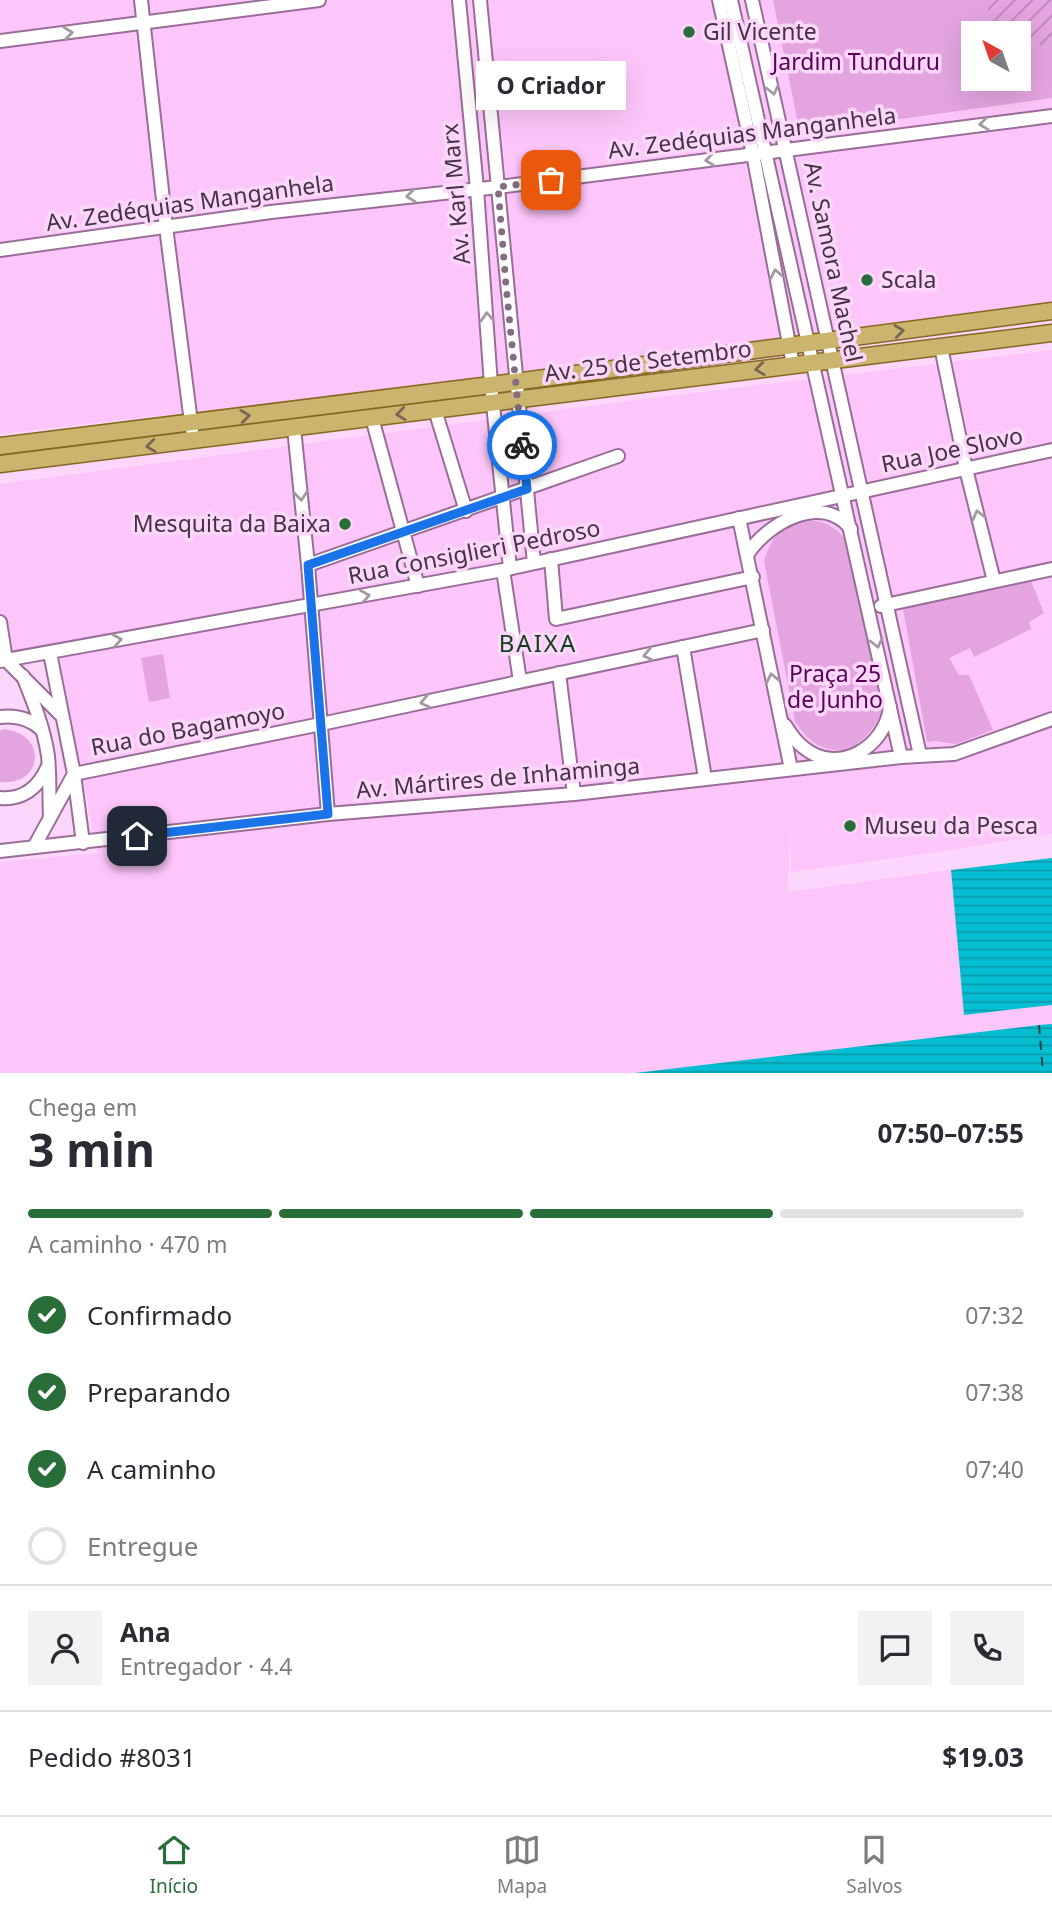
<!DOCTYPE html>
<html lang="pt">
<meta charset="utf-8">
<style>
:root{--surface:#fff;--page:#f2f2f3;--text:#2b2b33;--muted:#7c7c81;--line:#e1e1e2;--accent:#296d39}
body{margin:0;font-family:"Noto Sans",sans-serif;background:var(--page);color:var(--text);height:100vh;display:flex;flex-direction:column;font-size:26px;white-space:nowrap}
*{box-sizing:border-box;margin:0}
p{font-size:23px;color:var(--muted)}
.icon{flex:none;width:38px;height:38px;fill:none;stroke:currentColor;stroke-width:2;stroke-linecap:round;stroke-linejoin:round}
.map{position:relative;height:1073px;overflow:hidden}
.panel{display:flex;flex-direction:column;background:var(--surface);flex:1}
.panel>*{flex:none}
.needle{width:46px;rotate:320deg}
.tools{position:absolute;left:961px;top:21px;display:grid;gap:14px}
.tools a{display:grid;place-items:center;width:70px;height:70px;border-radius:0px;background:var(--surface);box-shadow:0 7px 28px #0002;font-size:35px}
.pin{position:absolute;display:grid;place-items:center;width:60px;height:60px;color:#fff;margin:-30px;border-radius:14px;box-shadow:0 4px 10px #0006}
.courier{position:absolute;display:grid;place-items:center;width:70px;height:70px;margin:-35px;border:5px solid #1a73e8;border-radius:50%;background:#fff;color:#222;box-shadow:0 2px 9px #0007}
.bubble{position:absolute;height:49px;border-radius:0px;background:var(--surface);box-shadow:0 7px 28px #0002;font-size:23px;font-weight:700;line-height:49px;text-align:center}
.headline em{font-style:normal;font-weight:700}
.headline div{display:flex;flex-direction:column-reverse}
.headline{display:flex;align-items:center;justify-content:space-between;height:119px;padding:0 28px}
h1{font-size:46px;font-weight:700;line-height:52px}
.bar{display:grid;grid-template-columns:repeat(4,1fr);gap:10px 7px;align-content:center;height:84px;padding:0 28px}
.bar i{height:9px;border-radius:5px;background:var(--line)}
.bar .on{background:var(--accent)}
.bar p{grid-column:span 4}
.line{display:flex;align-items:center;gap:18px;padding:0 28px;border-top:2px solid var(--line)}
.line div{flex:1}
.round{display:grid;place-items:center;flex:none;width:74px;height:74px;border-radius:0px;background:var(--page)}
ol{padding:0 28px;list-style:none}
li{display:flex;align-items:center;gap:21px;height:77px}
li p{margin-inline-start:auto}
li .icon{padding:7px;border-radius:50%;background:var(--accent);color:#fff;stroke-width:4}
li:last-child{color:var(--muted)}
li i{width:38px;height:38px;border:4px solid var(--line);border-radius:50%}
.tabs{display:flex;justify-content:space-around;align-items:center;height:98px;border-top:2px solid var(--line);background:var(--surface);font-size:19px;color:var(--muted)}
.tabs a{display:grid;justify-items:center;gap:4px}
.tabs .on{color:var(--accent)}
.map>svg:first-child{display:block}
.built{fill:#fdc6fa;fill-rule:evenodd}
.green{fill:#e4a4e0;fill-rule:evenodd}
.garden{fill:url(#garden-furrows)}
.water{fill:url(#water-rules)}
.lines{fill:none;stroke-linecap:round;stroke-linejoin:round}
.ferry{stroke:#214045;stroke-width:2;stroke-dasharray:9 7;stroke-linecap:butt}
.minor-casing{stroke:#996d97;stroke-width:16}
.major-casing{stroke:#866721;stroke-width:19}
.minor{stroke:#fff;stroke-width:12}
.major{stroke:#cbb56e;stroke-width:16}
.oneway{stroke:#a298a2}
.oneway2{stroke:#7b6655}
.done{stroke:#856b84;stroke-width:7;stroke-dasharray:0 12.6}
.route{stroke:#1a73e8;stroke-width:9}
.poi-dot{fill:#296d39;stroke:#fdd6fb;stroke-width:2.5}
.labels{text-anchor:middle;stroke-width:7;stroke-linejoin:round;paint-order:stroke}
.poi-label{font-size:23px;fill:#453244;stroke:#fdd6fb;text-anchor:start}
.park-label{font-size:23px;fill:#580058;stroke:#fdd6fb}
.street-label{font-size:23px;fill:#453244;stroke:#fdd6fb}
.neighbourhood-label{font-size:24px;letter-spacing:2px;fill:#0f3f1b;stroke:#fdd6fb}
</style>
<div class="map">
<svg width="1052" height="1073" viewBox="0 0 1052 1073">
<defs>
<pattern id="garden-furrows" width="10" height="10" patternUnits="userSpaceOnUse" patternTransform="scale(1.75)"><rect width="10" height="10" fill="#e4a4e0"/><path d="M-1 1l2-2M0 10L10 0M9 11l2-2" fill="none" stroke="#bb86b7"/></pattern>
<pattern id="water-rules" width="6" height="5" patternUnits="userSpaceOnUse" patternTransform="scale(1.75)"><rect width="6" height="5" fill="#06bed2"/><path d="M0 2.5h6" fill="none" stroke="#099bac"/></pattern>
</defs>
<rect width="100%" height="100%" fill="#fdd6fb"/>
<g class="built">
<path d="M 0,0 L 1052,0 L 1052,308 L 820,339 L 0,434 ZM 973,33 L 1018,33 L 1018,79 L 973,79 Z"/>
<path d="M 1052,350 L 1052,834 L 931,853 L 791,872 L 791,825 L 787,892 L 951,870 L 964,1015 L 1052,1005 L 1052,1024 L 635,1073 L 0,1073 L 0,862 L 97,853 L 57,645 L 0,651 L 0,484 L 636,400 Z"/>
</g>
<g class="green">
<path d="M 773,0 L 1052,0 L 1052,98 L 800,133 ZM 973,33 L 1018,33 L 1018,79 L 973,79 Z"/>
<path d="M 800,520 C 826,520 837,526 851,548 L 884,703 C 871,752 824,770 795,721 L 764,561 C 772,537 777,531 800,520 Z"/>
<path d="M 1031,581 L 1044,613 L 1029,622 L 1031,629 L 974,657 L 970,648 L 949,658 L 959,675 L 969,675 L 993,730 L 956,744 L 935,741 L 927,742 L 903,609 Z"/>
<path d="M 163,654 L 170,698 L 149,702 L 141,658 Z"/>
<path d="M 3,729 C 48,733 44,786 0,782 L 0,731 Z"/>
</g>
<path class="garden" d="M 990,0 L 1052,0 L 1052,47 L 1019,41 L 1018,33 L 983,33 Z"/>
<g class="water">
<path d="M 1052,858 L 1052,1005 L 964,1015 L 951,870 Z"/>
<path d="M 1052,1024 L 1052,1073 L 635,1073 L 1039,1025 Z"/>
</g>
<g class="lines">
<path class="ferry" d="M 1039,1025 L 1043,1073"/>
<g class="minor-casing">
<g id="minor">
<path d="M 141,0 L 166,227 L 192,430"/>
<path d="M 459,0 L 477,189 L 491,385 L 510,568"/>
<path d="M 480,0 L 534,563"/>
<path d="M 719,0 L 753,154 L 793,365"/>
<path d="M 731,0 L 901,757"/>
<path d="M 752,0 L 920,755"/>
<path d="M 0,41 L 319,0"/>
<path d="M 0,250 L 271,212 L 498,187 L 1052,116"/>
<path d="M 941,347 L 966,469 L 994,581"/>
<path d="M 435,410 L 466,511"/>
<path d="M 372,418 L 418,586"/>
<path d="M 294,428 L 308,565 L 328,814"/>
<path d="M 739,518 L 791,769"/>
<path d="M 747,555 C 767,523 822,492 851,529"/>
<path d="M 551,559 L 556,619 L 753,577"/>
<path d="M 308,565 L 618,456"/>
<path d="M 503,570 L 520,681"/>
<path d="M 881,606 L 1052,569"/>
<path d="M 0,622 L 6,660 L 62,716"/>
<path d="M 683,647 L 705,778"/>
<path d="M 50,653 L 74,774 L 83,843"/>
<path d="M 0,661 L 503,570 L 1052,450"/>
<path d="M 559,673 L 574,794"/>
<path d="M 23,676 C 33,701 44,728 48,756 C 50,776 49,797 50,817"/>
<path d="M 0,717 C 16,715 29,718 41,729"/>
<path d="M 785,725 C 790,733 796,742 803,747 C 837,776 885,748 890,707"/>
<path d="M 0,798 C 22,800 38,788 47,768"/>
<path d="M 34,847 L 74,774 L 321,724 L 763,630"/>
<path d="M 0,851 L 328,814 L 574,794 L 901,757 L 954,754 L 1052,719"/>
</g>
</g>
<g class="major-casing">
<g id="major">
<path d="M 0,446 L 491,385 L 1052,311"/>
<path d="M 0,464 L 1052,333"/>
</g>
</g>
<use href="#minor" class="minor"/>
<use href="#major" class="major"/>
</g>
<defs><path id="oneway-chevron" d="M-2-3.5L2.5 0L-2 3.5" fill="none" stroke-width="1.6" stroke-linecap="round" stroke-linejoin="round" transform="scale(1.75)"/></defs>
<g class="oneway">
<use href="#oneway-chevron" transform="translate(68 33) rotate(-7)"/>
<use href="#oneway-chevron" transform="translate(773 90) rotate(77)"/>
<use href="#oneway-chevron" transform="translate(984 124) rotate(173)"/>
<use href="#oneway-chevron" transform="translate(710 160) rotate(173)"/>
<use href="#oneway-chevron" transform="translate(411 196) rotate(173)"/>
<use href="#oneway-chevron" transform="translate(776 274) rotate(-101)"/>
<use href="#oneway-chevron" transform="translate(487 317) rotate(-94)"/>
<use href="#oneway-chevron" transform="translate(301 496) rotate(84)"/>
<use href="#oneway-chevron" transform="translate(978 515) rotate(-104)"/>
<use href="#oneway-chevron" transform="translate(365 596) rotate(-10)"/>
<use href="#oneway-chevron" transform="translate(117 640) rotate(-10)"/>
<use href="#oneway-chevron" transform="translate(877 643) rotate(77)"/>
<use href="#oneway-chevron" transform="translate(648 655) rotate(168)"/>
<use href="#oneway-chevron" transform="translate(772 678) rotate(-102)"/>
<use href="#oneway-chevron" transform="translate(425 702) rotate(168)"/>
</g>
<g class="oneway2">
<use href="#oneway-chevron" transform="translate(899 331) rotate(-7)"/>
<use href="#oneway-chevron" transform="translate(760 369) rotate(173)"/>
<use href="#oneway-chevron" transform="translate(401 414) rotate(173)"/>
<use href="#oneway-chevron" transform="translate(245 416) rotate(-7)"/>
<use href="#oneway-chevron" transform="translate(151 446) rotate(173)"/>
</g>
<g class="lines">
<path class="done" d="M 522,445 L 506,285 L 498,187 L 551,180"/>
<path class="route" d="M 137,836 L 328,814 L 308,565 L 527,489 L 522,445"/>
</g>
<g class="poi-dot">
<circle cx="689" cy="32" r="7"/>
<circle cx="867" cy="280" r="7"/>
<circle cx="345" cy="524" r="7"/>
<circle cx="850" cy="826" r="7"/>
</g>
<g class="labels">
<g class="poi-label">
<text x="703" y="40">Gil Vicente</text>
<text x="881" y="288">Scala</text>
<text x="331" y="532" text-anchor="end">Mesquita da Baixa</text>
<text x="864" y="834">Museu da Pesca</text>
</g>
<g class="park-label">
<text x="856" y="70">Jardim Tunduru</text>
<text x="835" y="682">Praça 25<tspan x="835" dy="26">de Junho</tspan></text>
</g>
<g class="street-label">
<text transform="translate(752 133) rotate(-7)" y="8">Av. Zedéquias Manganhela</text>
<text transform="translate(456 194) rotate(-95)" y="8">Av. Karl Marx</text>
<text transform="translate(190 203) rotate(-8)" y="8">Av. Zedéquias Manganhela</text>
<text transform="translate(833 262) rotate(78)" y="8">Av. Samora Machel</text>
<text transform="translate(648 361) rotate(-7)" y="8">Av. 25 de Setembro</text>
<text transform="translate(952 450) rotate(-12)" y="8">Rua Joe Slovo</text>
<text transform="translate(474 552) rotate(-11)" y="8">Rua Consiglieri Pedroso</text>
<text transform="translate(188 729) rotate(-11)" y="8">Rua do Bagamoyo</text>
<text transform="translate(498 778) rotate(-5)" y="8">Av. Mártires de Inhaminga</text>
</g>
<g class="neighbourhood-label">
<text x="538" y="652">BAIXA</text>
</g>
</g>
</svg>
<div class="tools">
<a><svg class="needle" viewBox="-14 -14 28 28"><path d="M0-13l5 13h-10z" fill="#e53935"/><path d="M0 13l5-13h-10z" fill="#7c7c81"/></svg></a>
</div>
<div class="pin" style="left:551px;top:180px;background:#ea580c"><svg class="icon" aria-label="bag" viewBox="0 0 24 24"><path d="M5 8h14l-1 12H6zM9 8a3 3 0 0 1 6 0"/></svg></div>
<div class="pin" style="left:137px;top:836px;background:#1f2937"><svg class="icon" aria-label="home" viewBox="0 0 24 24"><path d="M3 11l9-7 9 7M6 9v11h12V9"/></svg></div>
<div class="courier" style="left:522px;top:445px"><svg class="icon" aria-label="bike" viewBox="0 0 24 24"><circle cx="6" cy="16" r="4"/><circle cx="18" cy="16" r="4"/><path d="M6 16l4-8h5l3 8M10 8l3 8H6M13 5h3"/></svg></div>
<div class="bubble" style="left:476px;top:61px;width:150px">O Criador</div>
</div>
<section class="panel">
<div class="headline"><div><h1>3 min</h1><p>Chega em</p></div><em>07:50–07:55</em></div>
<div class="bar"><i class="on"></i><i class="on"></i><i class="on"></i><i></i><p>A caminho · 470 m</p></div>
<ol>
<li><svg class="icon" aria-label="check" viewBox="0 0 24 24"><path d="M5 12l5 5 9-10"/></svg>Confirmado<p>07:32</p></li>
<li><svg class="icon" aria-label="check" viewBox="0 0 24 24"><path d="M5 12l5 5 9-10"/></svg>Preparando<p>07:38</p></li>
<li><svg class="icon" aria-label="check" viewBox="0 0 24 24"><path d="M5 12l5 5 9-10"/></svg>A caminho<p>07:40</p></li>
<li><i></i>Entregue</li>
</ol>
<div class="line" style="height:126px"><a class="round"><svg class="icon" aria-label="person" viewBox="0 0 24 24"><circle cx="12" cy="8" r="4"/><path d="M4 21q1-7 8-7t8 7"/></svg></a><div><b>Ana</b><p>Entregador · 4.4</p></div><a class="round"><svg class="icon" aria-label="chat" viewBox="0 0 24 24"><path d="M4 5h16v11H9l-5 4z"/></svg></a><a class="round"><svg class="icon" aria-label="phone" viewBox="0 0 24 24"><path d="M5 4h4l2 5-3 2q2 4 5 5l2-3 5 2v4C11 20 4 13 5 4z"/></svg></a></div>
<div class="line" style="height:91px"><div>Pedido #8031</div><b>$19.03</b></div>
</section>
<nav class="tabs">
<a class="on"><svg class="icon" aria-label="home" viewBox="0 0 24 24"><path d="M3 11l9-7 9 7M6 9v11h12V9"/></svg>Início</a>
<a><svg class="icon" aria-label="map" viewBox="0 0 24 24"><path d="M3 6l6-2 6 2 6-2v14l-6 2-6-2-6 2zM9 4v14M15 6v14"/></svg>Mapa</a>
<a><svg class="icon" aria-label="saved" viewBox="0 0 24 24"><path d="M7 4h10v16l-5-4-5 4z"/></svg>Salvos</a>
</nav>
